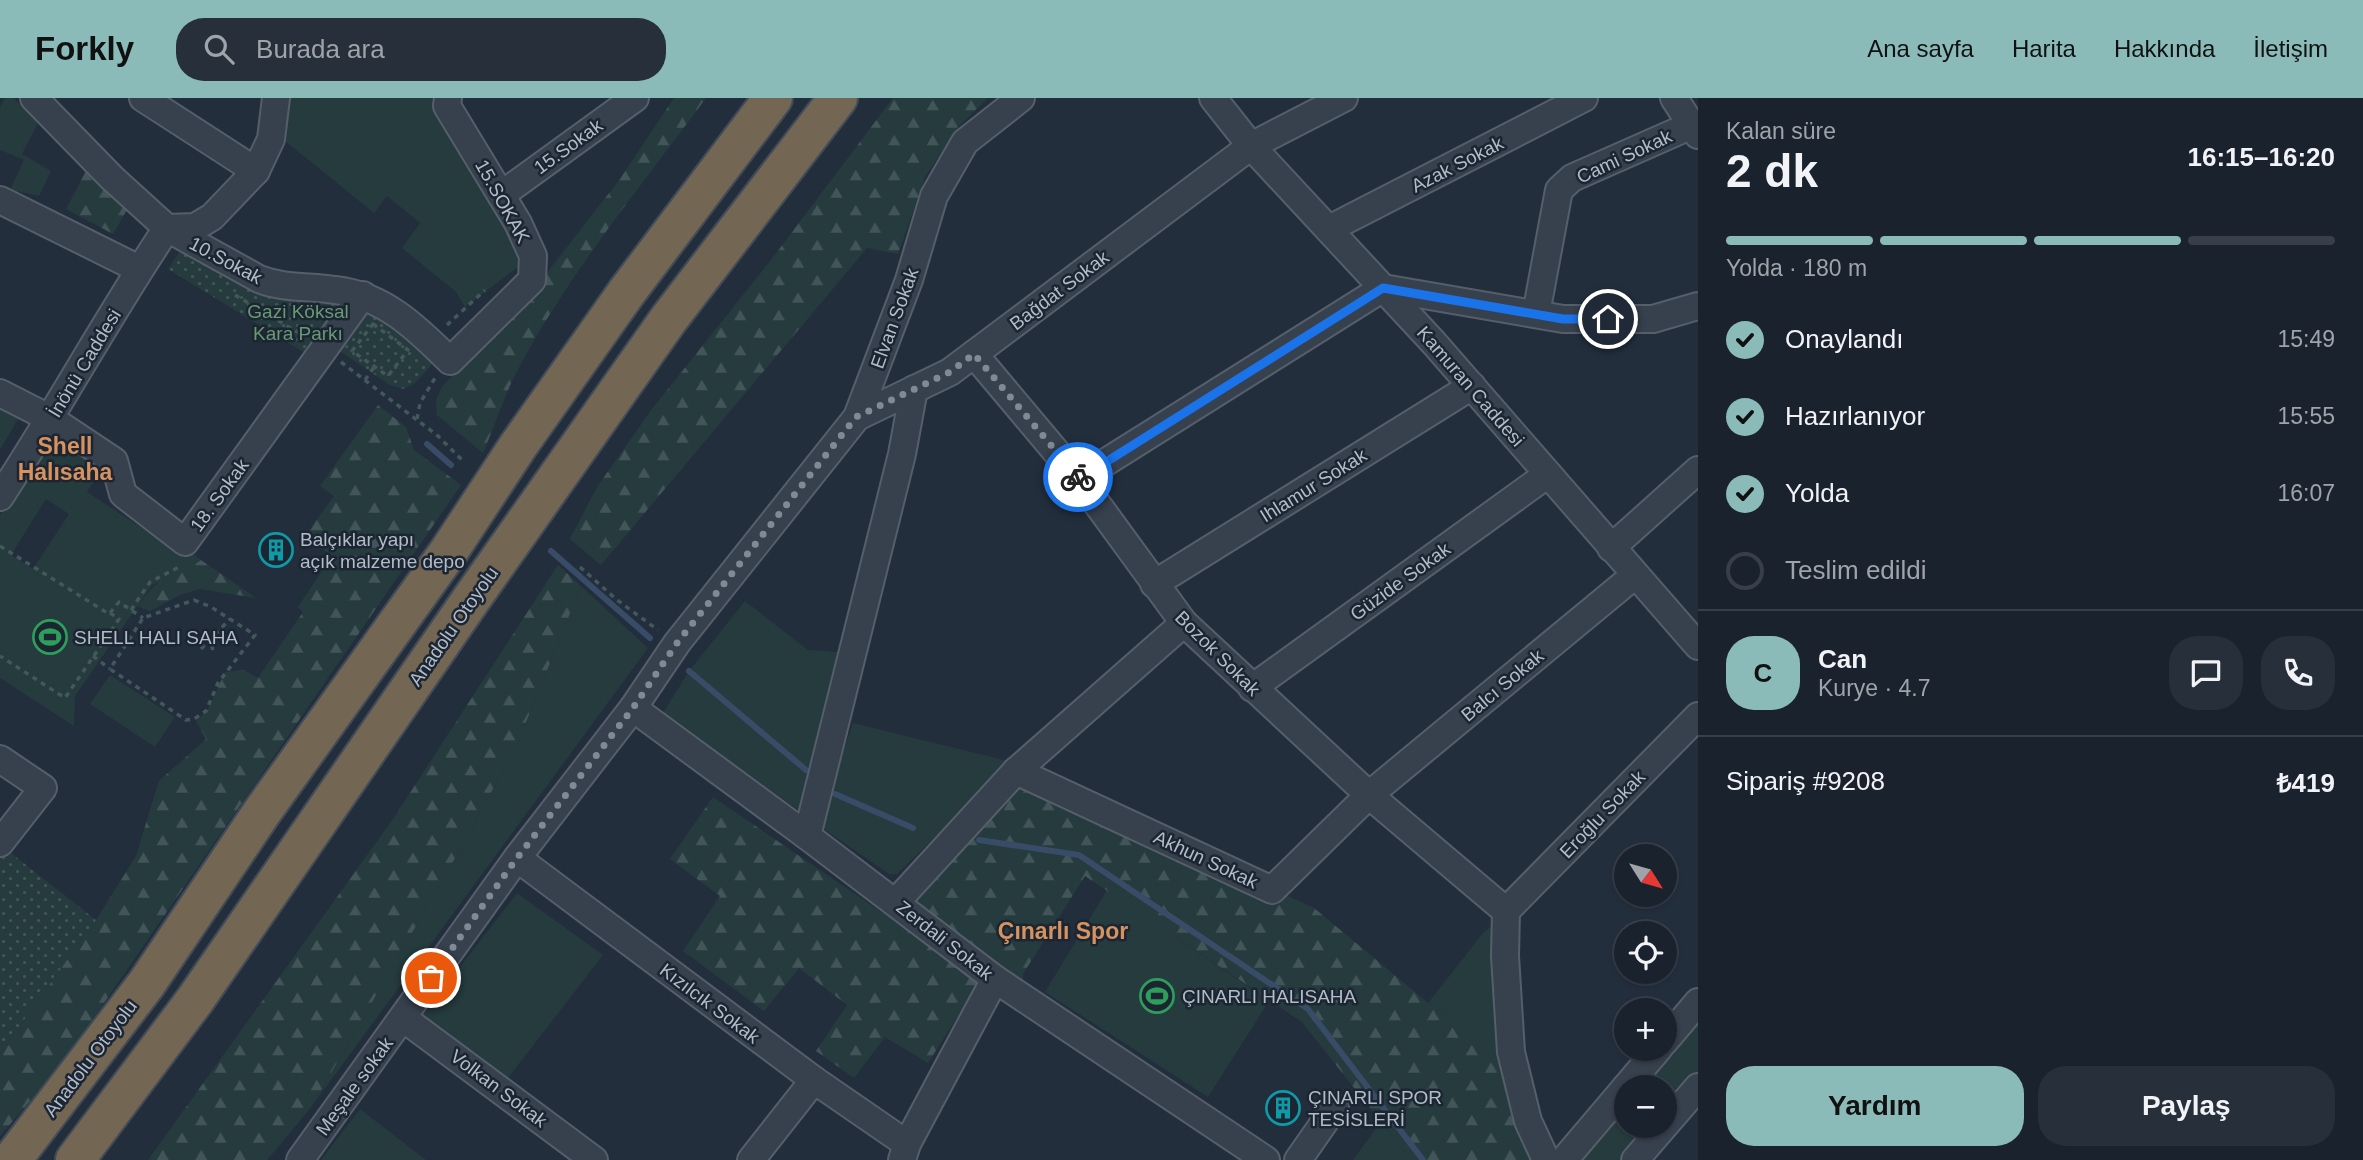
<!DOCTYPE html>
<html lang="tr">
<meta charset="utf-8">
<style>
:root{--surface:#1a222e;--page:#272f3a;--text:#f1f3f6;--muted:#9fa4aa;--line:#383f4a;--accent:#8bbbb9}
body{margin:0;font-family:Arial,sans-serif;background:var(--page);color:var(--text);height:100vh;display:flex;flex-direction:column;font-size:26px;white-space:nowrap}
*{box-sizing:border-box;margin:0}
p{font-size:23px;color:var(--muted)}
.icon{flex:none;width:38px;height:38px;fill:none;stroke:currentColor;stroke-width:2;stroke-linecap:round;stroke-linejoin:round}
.map{position:relative;flex:1;overflow:hidden}
.side{display:flex;flex-direction:column;background:var(--surface);width:665px}
.side>*{flex:none}
.needle{width:46px;rotate:127deg}
.controls{position:absolute;left:1614px;top:746px;display:grid;gap:14px}
.controls a{display:grid;place-items:center;width:63px;height:63px;border-radius:50%;background:var(--surface);box-shadow:0 2px 5px #0004,0 0 0 2px var(--line);font-size:35px}
.pin{position:absolute;display:grid;place-items:center;width:60px;height:60px;color:#fff;margin:-30px;border:4px solid #fff;border-radius:50%;box-shadow:0 2px 7px #0007}
.courier{position:absolute;display:grid;place-items:center;width:70px;height:70px;margin:-35px;border:5px solid #1a73e8;border-radius:50%;background:#fff;color:#222;box-shadow:0 2px 9px #0007}
.headline em{font-style:normal;font-weight:800}
.headline div{display:flex;flex-direction:column-reverse}
.headline{display:flex;align-items:center;justify-content:space-between;height:119px;padding:0 28px}
h1{font-size:46px;font-weight:800;line-height:52px}
.bar{display:grid;grid-template-columns:repeat(4,1fr);gap:10px 7px;align-content:center;height:84px;padding:0 28px}
.bar i{height:9px;border-radius:5px;background:var(--line)}
.bar .selected{background:var(--accent)}
.bar p{grid-column:span 4}
.line{display:flex;align-items:center;gap:18px;padding:0 28px;border-top:2px solid var(--line)}
.line div{flex:1}
.round{display:grid;place-items:center;flex:none;width:74px;height:74px;border-radius:28px;background:var(--page)}
ol{padding:0 28px;list-style:none}
li{display:flex;align-items:center;gap:21px;height:77px}
li p{margin-inline-start:auto}
li .icon{padding:7px;border-radius:50%;background:var(--accent);color:#111;stroke-width:4}
li:last-child{color:var(--muted)}
li i{width:38px;height:38px;border:4px solid var(--line);border-radius:50%}
.cta{display:flex;gap:14px;margin-top:auto;padding:14px 28px}
.cta a{flex:1;height:80px;border-radius:28px;background:var(--accent);color:#111;font-size:28px;font-weight:800;line-height:80px;text-align:center}
.cta a+a{background:var(--page);color:var(--text)}
header{display:flex;align-items:center;gap:42px;box-sizing:border-box;height:98px;padding:0 35px;background:var(--accent);color:#111}
header strong{font-size:33px}
nav{display:flex;gap:38px;margin-inline-start:auto;font-size:24px}
.search{width:490px;height:63px;background:var(--page);display:flex;align-items:center;gap:18px;box-sizing:border-box;padding:0 24px;border-radius:28px;color:var(--muted);font-size:26px}
main{display:flex;flex:1;min-height:0}
.map>svg:first-child{display:block}
.grass{fill:#253b3e;fill-rule:evenodd}
.forest{fill:url(#forest-firs)}
.park{fill:url(#park-dots)}
.lines{fill:none;stroke-linecap:round;stroke-linejoin:round}
.stream{stroke:#384b67;stroke-width:6}
.minor-casing{stroke:#555e6b;stroke-width:30}
.highway-casing{stroke:#424b58;stroke-width:42}
.path{stroke:#42585b;stroke-width:3.5;stroke-dasharray:5 5;stroke-linecap:butt}
.minor{stroke:#37404d;stroke-width:26}
.highway{stroke:#736653;stroke-width:38}
.done{stroke:#808a97;stroke-width:7;stroke-dasharray:0 12.6}
.route{stroke:#1a73e8;stroke-width:9}
.labels{text-anchor:middle;stroke-width:5;stroke-linejoin:round;paint-order:stroke}
.street-label{font-size:19px;fill:#b2bbc8;stroke:#1c2532}
.park-label{font-size:19px;fill:#699a74;stroke:#1c2532}
.poi-label{font-size:19px;fill:#b2bbc8;stroke:#1c2532;text-anchor:start}
.quarter-label{font-size:23px;font-weight:bold;fill:#d6925f;stroke:#1c2532}
</style>
<header>
<strong>Forkly</strong>
<div class="search"><svg class="icon" aria-label="search" viewBox="0 0 24 24"><circle cx="10" cy="10" r="6"/><path d="M15 15l6 6"/></svg>Burada ara</div>
<nav><a>Ana sayfa</a><a>Harita</a><a>Hakkında</a><a>İletişim</a></nav>
</header>
<main>
<div class="map">
<svg width="1698" height="1062" viewBox="0 0 1698 1062">
<defs>
<pattern id="forest-firs" width="22" height="20" patternUnits="userSpaceOnUse" patternTransform="scale(1.75)"><rect width="22" height="20" fill="#253b3e"/><path d="M5 1l3.5 6h-7zM16 11l3.5 6h-7z" fill="#425558"/></pattern>
<pattern id="park-dots" width="8" height="8" patternUnits="userSpaceOnUse" patternTransform="scale(1.75)"><rect width="8" height="8" fill="#253b3e"/><path d="M2 2h.1M6 6h.1" fill="none" stroke="#425558" stroke-width="1.8" stroke-linecap="round"/></pattern>
</defs>
<rect width="100%" height="100%" fill="#232e3d"/>
<g class="grass">
<path d="M 5,0 L 14,0 L 38,25 L 22,56 L 51,73 L 39,98 L 10,92 L 24,62 L 0,52 L 0,9 Z"/>
<path d="M 284,0 L 440,0 L 526,163 L 465,209 L 456,194 L 402,150 L 420,125 L 387,98 L 374,115 L 279,38 Z"/>
<path d="M 0,310 L 18,321 L 0,352 Z"/>
<path d="M 52,336 L 102,370 L 87,394 L 182,456 L 188,452 L 201,462 L 193,469 L 152,487 L 75,598 L 74,628 L 0,580 L 0,417 ZM 46,401 L 69,416 L 33,471 L 11,457 Z"/>
<path d="M 581,488 L 648,550 L 312,1008 L 453,764 L 516,649 Z"/>
<path d="M 745,503 L 808,552 L 839,554 L 801,714 L 663,615 L 689,573 Z"/>
<path d="M 110,577 L 175,619 L 155,649 L 90,606 Z"/>
<path d="M 853,625 L 1012,664 L 897,776 L 889,776 L 821,729 L 820,723 Z"/>
<path d="M 1107,792 L 1269,903 L 1208,999 L 1045,894 Z"/>
<path d="M 517,795 L 603,857 L 508,980 L 423,917 Z"/>
<path d="M 1494,826 L 1497,949 L 1428,905 L 1483,835 Z"/>
<path d="M 1698,919 L 1698,973 L 1664,1012 L 1664,989 L 1638,989 Z"/>
<path d="M 1626,1003 L 1626,1027 L 1651,1027 L 1622,1062 L 1574,1062 Z"/>
<path d="M 360,1011 L 426,1062 L 321,1062 Z"/>
<path d="M 1381,1024 L 1411,1062 L 1353,1062 Z"/>
</g>
<g class="forest">
<path d="M 674,0 L 706,0 C 641,88 570,174 518,271 C 504,298 495,327 483,355 L 437,317 L 436,302 L 442,289 L 532,194 L 620,81 Z"/>
<path d="M 893,0 L 988,0 L 958,29 L 925,79 L 898,156 L 867,150 L 601,467 L 570,441 L 597,389 L 652,311 L 771,162 Z"/>
<path d="M 87,71 L 128,110 L 113,136 L 66,111 Z"/>
<path d="M 378,307 L 406,329 L 414,352 L 461,387 L 62,966 L 0,1038 L 0,955 L 96,822 L 136,758 L 159,683 L 206,641 L 196,623 L 207,613 L 225,574 L 244,572 L 258,580 L 303,514 L 298,509 L 332,458 L 305,438 L 334,398 L 320,388 Z"/>
<path d="M 201,462 L 256,500 L 200,491 L 180,497 L 150,513 L 138,508 C 151,489 160,481 181,471 C 190,467 193,468 201,462 Z"/>
<path d="M 558,467 L 581,488 L 516,649 L 453,764 L 312,1008 L 267,1062 L 148,1062 L 393,721 Z"/>
<path d="M 1024,676 L 1314,810 L 1428,905 L 1497,949 L 1518,1027 L 1533,1062 L 1411,1062 L 1302,924 L 1085,778 L 1023,876 L 1023,883 L 910,802 Z"/>
<path d="M 713,699 L 981,882 L 928,965 L 885,939 L 854,980 L 816,953 L 847,907 L 799,870 L 764,913 L 683,853 L 720,798 L 670,761 Z"/>
</g>
<g class="park">
<path d="M 180,153 L 282,197 L 343,201 L 305,255 L 168,171 Z"/>
<path d="M 365,208 L 437,261 L 415,285 L 404,291 L 390,287 L 337,251 Z"/>
<path d="M 7,752 L 96,822 L 0,955 L 0,761 Z"/>
</g>
<g class="lines">
<g class="stream">
<path d="M 427,346 L 451,367"/>
<path d="M 551,453 L 650,540"/>
<path d="M 689,573 L 806,672"/>
<path d="M 835,696 L 913,730"/>
<path d="M 979,742 L 1079,757 L 1308,911 L 1423,1062"/>
</g>
<g class="minor-casing">
<g id="minor">
<path d="M 34,0 L 112,80 L 167,130 L 259,181 C 285,191 309,188 335,192 C 383,197 417,230 450,263 L 532,182 L 533,158 L 518,125 L 447,8 L 448,0"/>
<path d="M 143,0 L 256,73"/>
<path d="M 1213,0 L 1251,48 L 1434,245 L 1698,548"/>
<path d="M 1674,0 L 1698,37"/>
<path d="M 501,97 L 635,0"/>
<path d="M 0,102 L 139,171"/>
<path d="M 167,130 L 195,129 L 212,119 L 256,73 L 271,41 L 276,0"/>
<path d="M 1329,131 L 1584,0"/>
<path d="M 1536,216 L 1559,92 L 1572,80 L 1692,27"/>
<path d="M 974,256 L 1079,381 L 1184,525 L 1369,697 L 1506,813"/>
<path d="M 0,295 L 51,321 L 114,363 L 123,396 L 185,444 L 363,197"/>
<path d="M 857,319 L 950,274 L 1251,48 L 1344,0"/>
<path d="M 1079,381 L 1383,190 L 1563,221 L 1653,221 L 1698,208"/>
<path d="M 0,399 C 58,311 108,218 167,130"/>
<path d="M 1611,450 L 1698,372"/>
<path d="M 1154,486 L 1472,288"/>
<path d="M 1184,525 L 1016,673 L 1272,792 L 1369,697 L 1635,477"/>
<path d="M 1252,590 L 1548,376"/>
<path d="M 633,610 L 807,738 L 995,881 L 1266,1062"/>
<path d="M 0,661 L 43,690 L 0,745"/>
<path d="M 807,738 L 902,356 L 914,291"/>
<path d="M 517,760 L 814,982 L 907,1046"/>
<path d="M 896,804 L 1016,673"/>
<path d="M 1506,813 L 1698,618"/>
<path d="M 1506,813 L 1505,858 L 1511,954 L 1528,1023 L 1546,1062"/>
<path d="M 403,920 L 594,1062"/>
<path d="M 1664,944 L 1698,904"/>
<path d="M 1626,989 L 1659,950"/>
<path d="M 300,1062 L 517,760 L 633,610 L 677,545 L 857,319 L 909,182 L 934,98 L 965,44 L 1021,0"/>
<path d="M 751,1062 L 814,982"/>
<path d="M 902,1062 L 907,1046 L 995,881"/>
<path d="M 1298,1062 L 1335,1009"/>
<path d="M 1564,1062 L 1626,989"/>
<path d="M 1635,1062 L 1698,989"/>
</g>
</g>
<g class="highway-casing">
<g id="highway">
<path d="M 12,1062 L 147,885 L 262,714 L 449,453 L 518,348 L 626,195 L 773,0"/>
<path d="M 75,1062 L 195,902 L 470,503 L 668,222 L 838,0"/>
</g>
</g>
<g class="path">
<path d="M 235,197 L 304,238"/>
<path d="M 373,226 L 408,252 L 388,278 L 352,253 Z"/>
<path d="M 447,227 L 485,192"/>
<path d="M 341,264 L 438,338 L 462,362"/>
<path d="M 365,282 L 374,269"/>
<path d="M 417,321 L 420,305 L 435,280"/>
<path d="M 0,448 L 109,516 L 110,515 L 119,521 L 65,600 L 0,558"/>
<path d="M 580,469 L 617,502 L 658,532"/>
<path d="M 194,502 L 211,509 L 255,537 L 218,585 L 206,613 L 194,621 L 186,622 L 110,571 L 143,520 Z"/>
<path d="M 131,512 L 150,484 L 181,468"/>
<path d="M 110,515 L 119,504 L 143,520"/>
<path d="M 196,539 L 209,541 L 212,547 L 213,556"/>
<path d="M 201,551 L 230,521"/>
<path d="M 93,558 L 110,571"/>
</g>
<use href="#minor" class="minor"/>
<use href="#highway" class="highway"/>
</g>
<g class="lines">
<path class="done" d="M 431,880 L 517,760 L 633,610 L 677,545 L 856,319 L 950,274 L 974,256 L 1078,379"/>
<path class="route" d="M 1078,379 L 1079,381 L 1383,190 L 1563,221 L 1608,221"/>
</g>
<defs>
<g id="building-ring" transform="scale(1.75)"><circle r="9.5" fill="#1c2532" stroke="#0f9aa8" stroke-width="1.5"/><path d="M-4-6H4V6H1V3H-1V6H-4ZM-2.5-4.3h1.7v1.8h-1.7ZM.8-4.3h1.7v1.8H.8ZM-2.5-1h1.7V.8h-1.7ZM.8-1h1.7V.8H.8Z" fill="#0f9aa8"/></g>
<g id="stadium-ring" transform="scale(1.75)"><circle r="9.5" fill="#1c2532" stroke="#2e9e5b" stroke-width="1.5"/><path d="M0-5a6.5 5 0 1 0 0 10a6.5 5 0 1 0 0-10ZM-3.5-1.8h7v3.6h-7Z" fill="#2e9e5b"/></g>
</defs>
<g fill-rule="evenodd">
<use href="#building-ring" x="276" y="452"/>
<use href="#stadium-ring" x="50" y="539"/>
<use href="#stadium-ring" x="1157" y="898"/>
<use href="#building-ring" x="1283" y="1010"/>
</g>
<g class="labels">
<g class="street-label">
<text transform="translate(568 48) rotate(-36)" y="7">15.Sokak</text>
<text transform="translate(1624 58) rotate(-25)" y="7">Cami Sokak</text>
<text transform="translate(1457 66) rotate(-27)" y="7">Azak Sokak</text>
<text transform="translate(503 103) rotate(61)" y="7">15.SOKAK</text>
<text transform="translate(226 162) rotate(28)" y="7">10.Sokak</text>
<text transform="translate(1059 192) rotate(-37)" y="7">Bağdat Sokak</text>
<text transform="translate(894 220) rotate(-70)" y="7">Elvan Sokak</text>
<text transform="translate(84 265) rotate(-59)" y="7">İnönü Caddesi</text>
<text transform="translate(1471 288) rotate(49)" y="7">Kamuran Caddesi</text>
<text transform="translate(1313 387) rotate(-32)" y="7">Ihlamur Sokak</text>
<text transform="translate(219 397) rotate(-54)" y="7">18. Sokak</text>
<text transform="translate(1400 483) rotate(-36)" y="7">Güzide Sokak</text>
<text transform="translate(453 528) rotate(-55)" y="7">Anadolu Otoyolu</text>
<text transform="translate(1218 555) rotate(45)" y="7">Bozok Sokak</text>
<text transform="translate(1502 587) rotate(-40)" y="7">Balcı Sokak</text>
<text transform="translate(1602 716) rotate(-46)" y="7">Eroğlu Sokak</text>
<text transform="translate(1206 761) rotate(25)" y="7">Akhun Sokak</text>
<text transform="translate(945 842) rotate(38)" y="7">Zerdali Sokak</text>
<text transform="translate(710 905) rotate(37)" y="7">Kızılcık Sokak</text>
<text transform="translate(90 960) rotate(-53)" y="7">Anadolu Otoyolu</text>
<text transform="translate(354 988) rotate(-54)" y="7">Meşale sokak</text>
<text transform="translate(499 990) rotate(37)" y="7">Volkan Sokak</text>
</g>
<g class="park-label">
<text x="298" y="220">Gazi Köksal<tspan x="298" dy="22">Kara Parkı</tspan></text>
</g>
<g class="poi-label">
<text x="300" y="448">Balçıklar yapı<tspan x="300" dy="22">açık malzeme depo</tspan></text>
<text x="74" y="546">SHELL HALI SAHA</text>
<text x="1182" y="905">ÇINARLI HALISAHA</text>
<text x="1308" y="1006">ÇINARLI SPOR<tspan x="1308" dy="22">TESİSLERİ</tspan></text>
</g>
<g class="quarter-label">
<text x="65" y="356">Shell<tspan x="65" dy="26">Halısaha</tspan></text>
<text x="1063" y="841">Çınarlı Spor</text>
</g>
</g>
</svg>
<div class="controls">
<a><svg class="needle" viewBox="-14 -14 28 28"><path d="M0-13l5 13h-10z" fill="#e53935"/><path d="M0 13l5-13h-10z" fill="#9fa4aa"/></svg></a>
<a><svg class="icon" aria-label="locate" viewBox="0 0 24 24"><circle cx="12" cy="12" r="6"/><path d="M12 2v4M12 18v4M2 12h4M18 12h4"/></svg></a>
<a>+</a>
<a>−</a>
</div>
<div class="pin" style="left:431px;top:880px;background:#ea580c"><svg class="icon" aria-label="bag" viewBox="0 0 24 24"><path d="M5 8h14l-1 12H6zM9 8a3 3 0 0 1 6 0"/></svg></div>
<div class="pin" style="left:1608px;top:221px;background:#1f2937"><svg class="icon" aria-label="home" viewBox="0 0 24 24"><path d="M3 11l9-7 9 7M6 9v11h12V9"/></svg></div>
<div class="courier" style="left:1078px;top:379px"><svg class="icon" aria-label="bike" viewBox="0 0 24 24"><circle cx="6" cy="16" r="4"/><circle cx="18" cy="16" r="4"/><path d="M6 16l4-8h5l3 8M10 8l3 8H6M13 5h3"/></svg></div>
</div>
<section class="side">
<div class="headline"><div><h1>2 dk</h1><p>Kalan süre</p></div><em>16:15–16:20</em></div>
<div class="bar"><i class="selected"></i><i class="selected"></i><i class="selected"></i><i></i><p>Yolda · 180 m</p></div>
<ol>
<li><svg class="icon" aria-label="check" viewBox="0 0 24 24"><path d="M5 12l5 5 9-10"/></svg>Onaylandı<p>15:49</p></li>
<li><svg class="icon" aria-label="check" viewBox="0 0 24 24"><path d="M5 12l5 5 9-10"/></svg>Hazırlanıyor<p>15:55</p></li>
<li><svg class="icon" aria-label="check" viewBox="0 0 24 24"><path d="M5 12l5 5 9-10"/></svg>Yolda<p>16:07</p></li>
<li><i></i>Teslim edildi</li>
</ol>
<div class="line" style="height:126px"><b class="round" style="background:var(--accent);color:#111">C</b><div><b>Can</b><p>Kurye · 4.7</p></div><a class="round"><svg class="icon" aria-label="chat" viewBox="0 0 24 24"><path d="M4 5h16v11H9l-5 4z"/></svg></a><a class="round"><svg class="icon" aria-label="phone" viewBox="0 0 24 24"><path d="M5 4h4l2 5-3 2q2 4 5 5l2-3 5 2v4C11 20 4 13 5 4z"/></svg></a></div>
<div class="line" style="height:91px"><div>Sipariş #9208</div><b>₺419</b></div>
<div class="cta"><a>Yardım</a><a>Paylaş</a></div>
</section>
</main>
